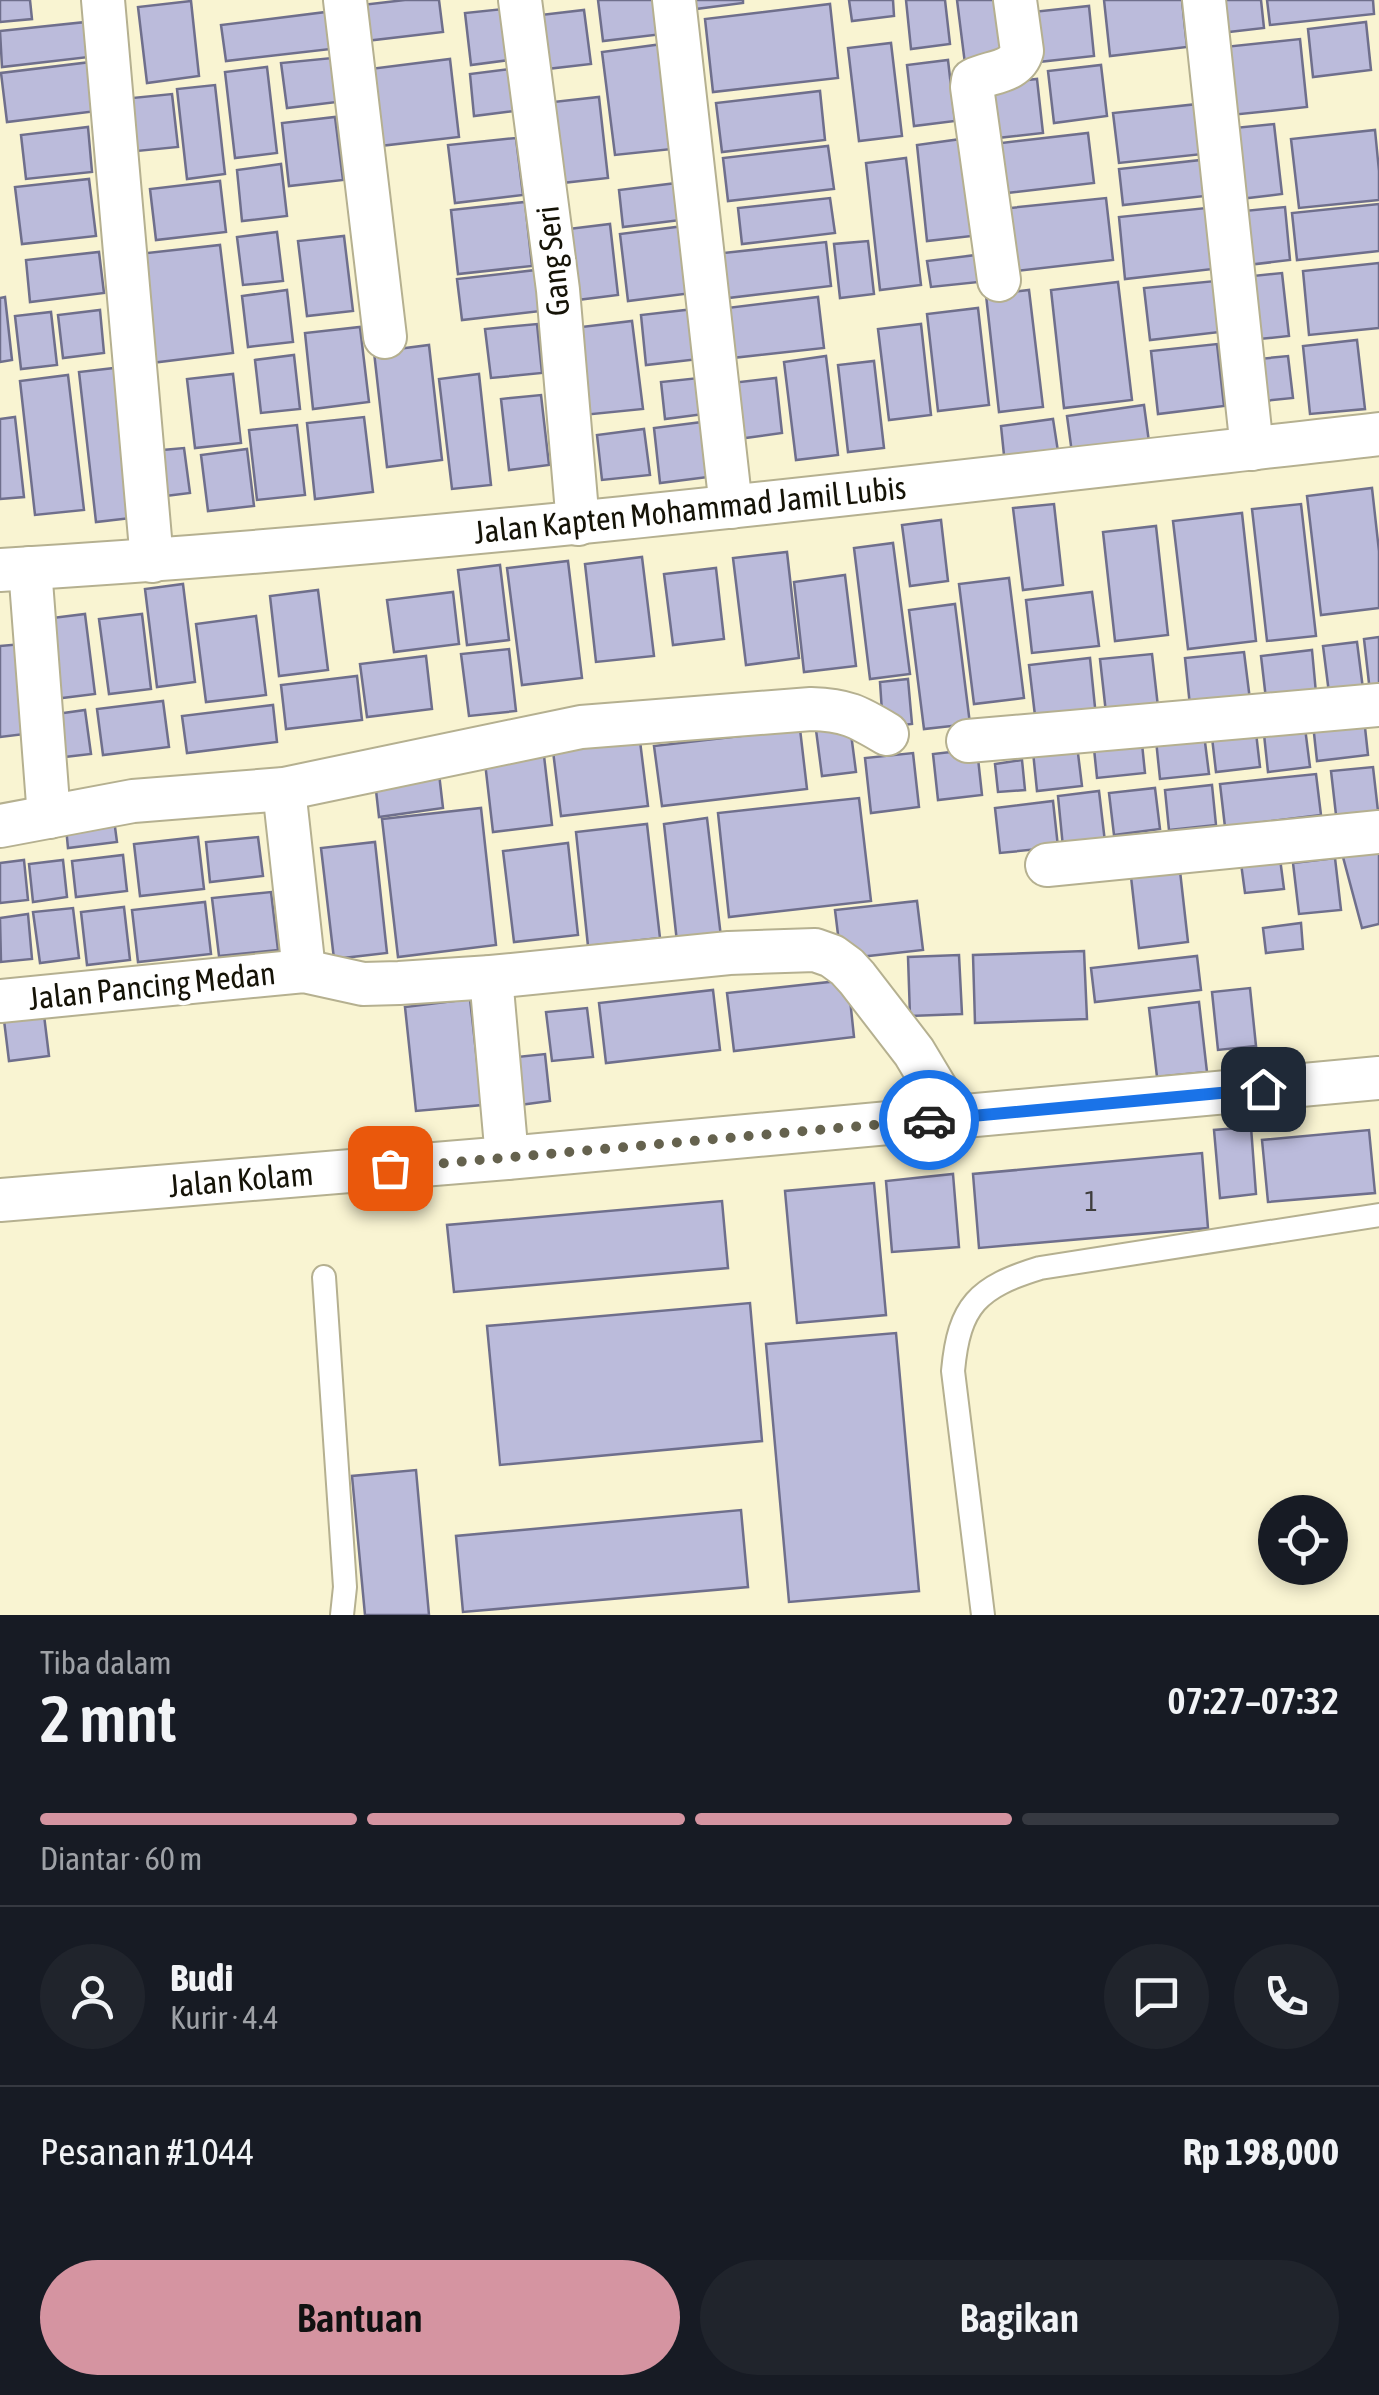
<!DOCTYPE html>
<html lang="id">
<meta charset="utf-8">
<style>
:root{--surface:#171b24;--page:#20242c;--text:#f1f3f6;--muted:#9ea1a6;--line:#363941;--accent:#d594a1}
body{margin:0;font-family:"Asap Condensed",sans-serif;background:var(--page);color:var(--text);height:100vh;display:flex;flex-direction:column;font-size:38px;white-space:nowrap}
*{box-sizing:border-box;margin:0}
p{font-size:32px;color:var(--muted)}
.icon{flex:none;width:55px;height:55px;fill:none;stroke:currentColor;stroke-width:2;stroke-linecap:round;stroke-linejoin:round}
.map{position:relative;height:1615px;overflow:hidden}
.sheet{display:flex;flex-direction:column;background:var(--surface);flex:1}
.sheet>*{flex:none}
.tools{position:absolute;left:1258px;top:1495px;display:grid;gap:20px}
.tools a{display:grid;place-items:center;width:90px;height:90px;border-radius:50%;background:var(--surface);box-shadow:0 5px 15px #0003;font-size:50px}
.pin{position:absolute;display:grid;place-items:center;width:85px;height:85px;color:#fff;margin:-42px;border-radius:20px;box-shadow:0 5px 15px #0006}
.courier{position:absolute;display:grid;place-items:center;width:100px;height:100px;margin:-50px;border:8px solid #1a73e8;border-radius:50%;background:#fff;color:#222;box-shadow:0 2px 12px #0007}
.summary em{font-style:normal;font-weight:600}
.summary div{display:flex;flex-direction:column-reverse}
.summary{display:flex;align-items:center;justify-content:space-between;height:170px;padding:0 40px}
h1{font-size:65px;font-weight:600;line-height:75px}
.bar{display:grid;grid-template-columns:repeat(4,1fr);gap:15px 10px;align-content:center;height:120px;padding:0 40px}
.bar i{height:12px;border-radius:8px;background:var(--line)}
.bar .active{background:var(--accent)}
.bar p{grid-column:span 4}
.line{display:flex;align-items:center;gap:25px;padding:0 40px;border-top:2px solid var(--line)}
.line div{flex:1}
.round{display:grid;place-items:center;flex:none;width:105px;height:105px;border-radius:52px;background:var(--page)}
.primary-button{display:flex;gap:20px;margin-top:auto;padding:20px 40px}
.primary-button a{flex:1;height:115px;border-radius:60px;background:var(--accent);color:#111;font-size:40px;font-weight:600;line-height:115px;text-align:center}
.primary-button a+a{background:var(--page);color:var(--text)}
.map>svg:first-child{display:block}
.building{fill:#bbbbdb;stroke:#6f6f8c;stroke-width:2.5}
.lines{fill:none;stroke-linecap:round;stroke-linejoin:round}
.lane-casing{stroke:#b5b090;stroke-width:26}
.street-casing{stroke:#b5b090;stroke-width:46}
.lane{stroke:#fff;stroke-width:22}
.street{stroke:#fff;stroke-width:42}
.done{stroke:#65624e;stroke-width:10;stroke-dasharray:0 18}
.route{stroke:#1a73e8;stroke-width:12}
.labels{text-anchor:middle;stroke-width:9;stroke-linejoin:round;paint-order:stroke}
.number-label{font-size:28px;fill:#3e3d3c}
.street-label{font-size:32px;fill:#151307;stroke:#fff}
</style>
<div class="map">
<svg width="1379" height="1615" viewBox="0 0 1379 1615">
<rect width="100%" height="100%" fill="#f9f4d2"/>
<g class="building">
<path d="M 0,0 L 30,0 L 32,19 L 0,22 Z"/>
<path d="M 405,0 L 439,0 L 443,32 L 357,42 L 353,6 Z"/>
<path d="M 598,0 L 659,0 L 663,34 L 603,41 Z"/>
<path d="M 687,0 L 743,0 L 743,3 L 688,10 Z"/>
<path d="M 849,0 L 893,0 L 894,16 L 852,21 Z"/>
<path d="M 906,0 L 945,0 L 950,44 L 911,49 Z"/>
<path d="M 957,0 L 997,0 L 1004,60 L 965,64 Z"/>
<path d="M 1104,0 L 1182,0 L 1187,47 L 1110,56 Z"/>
<path d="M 1207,0 L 1261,0 L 1264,28 L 1211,34 Z"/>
<path d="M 1267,0 L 1373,0 L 1374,14 L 1270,25 Z"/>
<path d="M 191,1 L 199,76 L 147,83 L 138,7 Z"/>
<path d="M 830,4 L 838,78 L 713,92 L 705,19 Z"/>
<path d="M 1089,6 L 1094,56 L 1029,63 L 1023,13 Z"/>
<path d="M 503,9 L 509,60 L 471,65 L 465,13 Z"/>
<path d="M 584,10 L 591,64 L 538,70 L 532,16 Z"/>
<path d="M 326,12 L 331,49 L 226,61 L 221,25 Z"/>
<path d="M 86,22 L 89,57 L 2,67 L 0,31 Z"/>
<path d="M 1366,22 L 1371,70 L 1313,77 L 1308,29 Z"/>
<path d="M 1300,39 L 1307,107 L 1231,115 L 1224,47 Z"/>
<path d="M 670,43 L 682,148 L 615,155 L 602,52 Z"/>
<path d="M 891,43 L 902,136 L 859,141 L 848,48 Z"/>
<path d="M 332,58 L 337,102 L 287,108 L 281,63 Z"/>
<path d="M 450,59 L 459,137 L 371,147 L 362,70 Z"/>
<path d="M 948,60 L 955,121 L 914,126 L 907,65 Z"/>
<path d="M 91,62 L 97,111 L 7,122 L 1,73 Z"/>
<path d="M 1101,65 L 1107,116 L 1054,123 L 1048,71 Z"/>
<path d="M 267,67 L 277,153 L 235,158 L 225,72 Z"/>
<path d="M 510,69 L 515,111 L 474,116 L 470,74 Z"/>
<path d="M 1037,79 L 1043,133 L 988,139 L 982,85 Z"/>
<path d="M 215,85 L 225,174 L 187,179 L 177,89 Z"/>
<path d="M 820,91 L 825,140 L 722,152 L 716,103 Z"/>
<path d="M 172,94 L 178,147 L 127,152 L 122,99 Z"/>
<path d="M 599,97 L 608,178 L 553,184 L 544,103 Z"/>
<path d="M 1198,104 L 1203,154 L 1119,163 L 1113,113 Z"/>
<path d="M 335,117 L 343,180 L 289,186 L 282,123 Z"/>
<path d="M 1274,124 L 1282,194 L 1231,200 L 1224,129 Z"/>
<path d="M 88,127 L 92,172 L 26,179 L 21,135 Z"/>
<path d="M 1375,130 L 1379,171 L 1379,200 L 1299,208 L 1291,139 Z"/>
<path d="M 1088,133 L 1094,183 L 998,194 L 993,144 Z"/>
<path d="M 516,138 L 523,195 L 455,203 L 448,145 Z"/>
<path d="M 961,139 L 972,236 L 927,241 L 917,145 Z"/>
<path d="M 828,146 L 834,189 L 728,201 L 723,158 Z"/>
<path d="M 906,158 L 921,285 L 880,290 L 866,163 Z"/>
<path d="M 1201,160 L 1205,196 L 1123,205 L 1119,169 Z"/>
<path d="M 281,164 L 287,216 L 242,221 L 237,170 Z"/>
<path d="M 89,179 L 96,236 L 22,244 L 15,187 Z"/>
<path d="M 220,181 L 226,232 L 156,240 L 150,189 Z"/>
<path d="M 685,182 L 689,219 L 623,227 L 619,190 Z"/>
<path d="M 830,198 L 835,233 L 742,244 L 738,208 Z"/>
<path d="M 1106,198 L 1113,260 L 1007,272 L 1000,209 Z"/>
<path d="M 525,202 L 532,266 L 458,274 L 451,210 Z"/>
<path d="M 1379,204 L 1379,251 L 1297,260 L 1292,213 Z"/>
<path d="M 1285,207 L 1290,260 L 1239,266 L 1234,212 Z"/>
<path d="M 1206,208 L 1213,269 L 1125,279 L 1119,217 Z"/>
<path d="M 610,224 L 618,295 L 569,301 L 560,230 Z"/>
<path d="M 692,225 L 700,292 L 628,301 L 620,234 Z"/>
<path d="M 277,232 L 283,281 L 243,285 L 237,237 Z"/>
<path d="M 344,236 L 353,311 L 307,316 L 298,241 Z"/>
<path d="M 868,241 L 874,294 L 840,298 L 834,244 Z"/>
<path d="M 826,242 L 831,286 L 728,298 L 723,253 Z"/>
<path d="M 220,245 L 233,353 L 151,363 L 138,254 Z"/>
<path d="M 99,252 L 104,293 L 30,302 L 26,260 Z"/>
<path d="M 976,255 L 979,282 L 931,287 L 927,261 Z"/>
<path d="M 1379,263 L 1379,328 L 1309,335 L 1303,271 Z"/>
<path d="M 536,270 L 541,311 L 462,320 L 457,279 Z"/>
<path d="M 1282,273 L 1289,336 L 1249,340 L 1243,277 Z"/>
<path d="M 1215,281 L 1220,332 L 1150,340 L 1144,288 Z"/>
<path d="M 1118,282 L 1132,400 L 1064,408 L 1051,290 Z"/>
<path d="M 287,290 L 293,342 L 248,347 L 242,296 Z"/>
<path d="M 1029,290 L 1043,407 L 999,412 L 986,295 Z"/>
<path d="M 5,297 L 12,360 L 0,362 L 0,298 Z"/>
<path d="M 818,297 L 824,348 L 732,358 L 727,308 Z"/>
<path d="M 703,308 L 708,358 L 646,365 L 641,315 Z"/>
<path d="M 978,308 L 989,405 L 938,411 L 927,314 Z"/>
<path d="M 100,310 L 104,353 L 63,358 L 58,315 Z"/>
<path d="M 51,312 L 57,365 L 21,369 L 15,316 Z"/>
<path d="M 632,321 L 643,409 L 583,415 L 573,328 Z"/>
<path d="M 537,324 L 542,373 L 491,378 L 485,329 Z"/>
<path d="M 921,324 L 931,415 L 889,420 L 878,329 Z"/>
<path d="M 360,327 L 369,402 L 313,409 L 305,333 Z"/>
<path d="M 1357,340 L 1365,409 L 1310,414 L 1303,346 Z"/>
<path d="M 1217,344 L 1224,406 L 1158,414 L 1151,351 Z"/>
<path d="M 429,345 L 442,460 L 387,467 L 374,352 Z"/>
<path d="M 294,355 L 300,409 L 261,413 L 255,360 Z"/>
<path d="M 826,356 L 838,455 L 796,460 L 784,362 Z"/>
<path d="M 1288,356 L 1293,398 L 1254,402 L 1249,360 Z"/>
<path d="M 874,361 L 884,448 L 848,452 L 838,365 Z"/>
<path d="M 123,367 L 140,517 L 96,522 L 79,372 Z"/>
<path d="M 233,374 L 241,443 L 195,448 L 187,379 Z"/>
<path d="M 479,374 L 491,485 L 452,489 L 439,379 Z"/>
<path d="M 68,375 L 84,510 L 35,515 L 20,381 Z"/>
<path d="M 708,377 L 712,413 L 665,419 L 661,382 Z"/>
<path d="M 776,378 L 782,433 L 738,439 L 731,383 Z"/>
<path d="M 541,395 L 549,465 L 509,470 L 501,399 Z"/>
<path d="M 1144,405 L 1149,442 L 1072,453 L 1067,416 Z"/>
<path d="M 15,417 L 24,497 L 0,499 L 0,419 Z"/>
<path d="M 364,417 L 373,492 L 315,499 L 307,423 Z"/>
<path d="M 1053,419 L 1059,458 L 1005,465 L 1001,426 Z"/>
<path d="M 718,420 L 724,475 L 660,483 L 654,428 Z"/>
<path d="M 297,425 L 305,495 L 257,500 L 249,430 Z"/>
<path d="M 644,429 L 650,475 L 602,480 L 597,435 Z"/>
<path d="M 184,448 L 190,493 L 157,497 L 152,451 Z"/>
<path d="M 247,449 L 254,506 L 208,511 L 201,455 Z"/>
<path d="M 1372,488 L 1379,551 L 1379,608 L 1321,615 L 1307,496 Z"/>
<path d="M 1054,504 L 1063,585 L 1023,590 L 1013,508 Z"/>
<path d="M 1301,504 L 1316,636 L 1267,641 L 1252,509 Z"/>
<path d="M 1242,513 L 1256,641 L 1188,649 L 1173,521 Z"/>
<path d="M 941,520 L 948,581 L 910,586 L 902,525 Z"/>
<path d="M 1156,526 L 1168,635 L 1115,641 L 1103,532 Z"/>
<path d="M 893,543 L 910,674 L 870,679 L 854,548 Z"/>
<path d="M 787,552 L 799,658 L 746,665 L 733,558 Z"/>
<path d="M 642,557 L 654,656 L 596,662 L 585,564 Z"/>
<path d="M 568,561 L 582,678 L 522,685 L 507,568 Z"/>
<path d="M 500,565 L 509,640 L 467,645 L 458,570 Z"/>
<path d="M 716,568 L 724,639 L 673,645 L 664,574 Z"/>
<path d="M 845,575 L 856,666 L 804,672 L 794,582 Z"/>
<path d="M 1009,578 L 1024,698 L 974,704 L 959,584 Z"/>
<path d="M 183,584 L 195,682 L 157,687 L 145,589 Z"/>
<path d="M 318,590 L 328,670 L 279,676 L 270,596 Z"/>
<path d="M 453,592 L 459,644 L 394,652 L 387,600 Z"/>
<path d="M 1092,592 L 1099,646 L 1032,653 L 1026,600 Z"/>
<path d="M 955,604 L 970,724 L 924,729 L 909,610 Z"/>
<path d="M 85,614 L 95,694 L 46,700 L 36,620 Z"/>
<path d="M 142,614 L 151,689 L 109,694 L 99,619 Z"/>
<path d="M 256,616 L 266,695 L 206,702 L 196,624 Z"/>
<path d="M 1379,637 L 1379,691 L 1370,692 L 1364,639 Z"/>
<path d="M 1357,642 L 1363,689 L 1329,693 L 1323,646 Z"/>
<path d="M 22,644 L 33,733 L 0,737 L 0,646 Z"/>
<path d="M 509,649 L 516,711 L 469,716 L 461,654 Z"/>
<path d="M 1312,650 L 1316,693 L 1266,699 L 1261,656 Z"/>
<path d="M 1244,652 L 1250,700 L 1190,706 L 1185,658 Z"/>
<path d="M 1152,654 L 1158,707 L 1106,713 L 1100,659 Z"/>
<path d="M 426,656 L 432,709 L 367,717 L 360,664 Z"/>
<path d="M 1090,658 L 1096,717 L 1036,724 L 1029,665 Z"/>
<path d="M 357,676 L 362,720 L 286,729 L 281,685 Z"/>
<path d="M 908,679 L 912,724 L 883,727 L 880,682 Z"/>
<path d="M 163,701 L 169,747 L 103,755 L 97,709 Z"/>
<path d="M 273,705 L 277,742 L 187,753 L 182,716 Z"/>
<path d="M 1363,709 L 1368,755 L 1317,761 L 1312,715 Z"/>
<path d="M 85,710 L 91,754 L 47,759 L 42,716 Z"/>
<path d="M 1304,720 L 1310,767 L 1268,772 L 1263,725 Z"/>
<path d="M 1255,724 L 1260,767 L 1216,772 L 1211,729 Z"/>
<path d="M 850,726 L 856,772 L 822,776 L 816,730 Z"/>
<path d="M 800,729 L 807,789 L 662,806 L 654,746 Z"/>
<path d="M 1141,734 L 1145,773 L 1097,778 L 1093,739 Z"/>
<path d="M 1204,734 L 1209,774 L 1160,779 L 1156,740 Z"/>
<path d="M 1076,737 L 1082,786 L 1037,791 L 1032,742 Z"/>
<path d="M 640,741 L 648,806 L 561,816 L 553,751 Z"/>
<path d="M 543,747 L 552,825 L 493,832 L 484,754 Z"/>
<path d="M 977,749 L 982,795 L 938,800 L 933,754 Z"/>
<path d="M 913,753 L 919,807 L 871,813 L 865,758 Z"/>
<path d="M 1022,760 L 1025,790 L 998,792 L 995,764 Z"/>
<path d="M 438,765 L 443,808 L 379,817 L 374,773 Z"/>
<path d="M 1373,767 L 1378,811 L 1336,815 L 1331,771 Z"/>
<path d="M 1316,774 L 1321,815 L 1225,827 L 1220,784 Z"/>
<path d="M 1212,785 L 1216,825 L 1169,830 L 1165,790 Z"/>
<path d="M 1155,788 L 1160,829 L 1114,835 L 1109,793 Z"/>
<path d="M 1099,791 L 1105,842 L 1063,847 L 1058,796 Z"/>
<path d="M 859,798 L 871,901 L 729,917 L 718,813 Z"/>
<path d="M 1053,801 L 1058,847 L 1000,853 L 995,808 Z"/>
<path d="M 481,808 L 496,945 L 398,957 L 382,819 Z"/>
<path d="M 113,812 L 117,842 L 68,848 L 65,817 Z"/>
<path d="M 707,818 L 721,937 L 677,942 L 664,824 Z"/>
<path d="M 647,824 L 660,938 L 588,946 L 576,832 Z"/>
<path d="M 198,837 L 204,889 L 140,896 L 134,844 Z"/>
<path d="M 258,837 L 263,876 L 210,882 L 206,842 Z"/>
<path d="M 375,842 L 387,953 L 334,959 L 321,848 Z"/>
<path d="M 568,843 L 578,935 L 514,942 L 503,851 Z"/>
<path d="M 1379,847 L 1379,924 L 1362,928 L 1343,857 Z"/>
<path d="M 1279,851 L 1284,889 L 1245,893 L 1240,856 Z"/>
<path d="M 123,855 L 127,891 L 76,897 L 72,861 Z"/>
<path d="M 1335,858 L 1341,910 L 1299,914 L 1293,863 Z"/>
<path d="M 24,860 L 28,900 L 0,903 L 0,863 Z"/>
<path d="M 63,860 L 67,897 L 33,902 L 29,864 Z"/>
<path d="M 1179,862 L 1188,942 L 1139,948 L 1130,868 Z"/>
<path d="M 271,892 L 278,950 L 219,956 L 212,898 Z"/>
<path d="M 917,901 L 923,950 L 841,959 L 835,910 Z"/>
<path d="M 205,902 L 211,954 L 138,962 L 132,910 Z"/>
<path d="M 124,907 L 130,960 L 87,965 L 81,912 Z"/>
<path d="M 73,908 L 79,958 L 40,963 L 33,912 Z"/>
<path d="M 28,914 L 32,959 L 1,962 L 0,918 Z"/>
<path d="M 1301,923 L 1303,949 L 1266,953 L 1263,928 Z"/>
<path d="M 1084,951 L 1087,1019 L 975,1023 L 973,955 Z"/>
<path d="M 959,955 L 962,1014 L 910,1016 L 908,957 Z"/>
<path d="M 1197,956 L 1201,990 L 1095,1002 L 1091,968 Z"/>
<path d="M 848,980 L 854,1037 L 734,1051 L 727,993 Z"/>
<path d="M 1250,988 L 1256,1046 L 1218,1050 L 1212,992 Z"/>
<path d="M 713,990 L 720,1050 L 606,1063 L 599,1003 Z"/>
<path d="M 470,999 L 482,1105 L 416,1111 L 405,1007 Z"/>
<path d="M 1199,1002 L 1207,1072 L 1157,1077 L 1149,1008 Z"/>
<path d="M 43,1007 L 49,1056 L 9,1061 L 3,1012 Z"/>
<path d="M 587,1008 L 593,1057 L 552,1061 L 546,1012 Z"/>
<path d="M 545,1054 L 550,1101 L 512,1106 L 507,1058 Z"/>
<path d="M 1251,1127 L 1256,1194 L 1220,1198 L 1214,1130 Z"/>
<path d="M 1369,1130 L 1375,1193 L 1268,1202 L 1262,1140 Z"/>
<path d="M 1202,1153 L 1208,1228 L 979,1248 L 973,1174 Z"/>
<path d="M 953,1174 L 959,1247 L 892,1252 L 886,1181 Z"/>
<path d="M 874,1183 L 886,1315 L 797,1323 L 785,1191 Z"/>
<path d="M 722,1201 L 728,1268 L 454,1292 L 447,1225 Z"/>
<path d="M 750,1303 L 762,1441 L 500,1465 L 487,1326 Z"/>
<path d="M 896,1333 L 919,1591 L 789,1602 L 766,1344 Z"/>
<path d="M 416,1470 L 429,1615 L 365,1615 L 352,1476 Z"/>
<path d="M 741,1510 L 748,1587 L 463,1612 L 456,1536 Z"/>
</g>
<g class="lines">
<g class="lane-casing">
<g id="lane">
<path d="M 324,1277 L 345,1587 L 342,1615"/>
<path d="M 983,1615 L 953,1371 C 959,1305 978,1287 1040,1268 L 1379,1215"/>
</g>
</g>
<g class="street-casing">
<g id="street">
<path d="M 103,0 L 152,561"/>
<path d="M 345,0 L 385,337"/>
<path d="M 520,0 L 558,290 L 578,524"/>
<path d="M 674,0 L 731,507"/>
<path d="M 1204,0 L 1252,449"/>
<path d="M 999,280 L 972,87 L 973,80 C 991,71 1016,73 1022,51 L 1015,0"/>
<path d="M 30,568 L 49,817"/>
<path d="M 0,570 C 461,542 920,486 1379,434"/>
<path d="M 968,741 L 1379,705"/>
<path d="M 284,789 L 304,971"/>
<path d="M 0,826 L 133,801 L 284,789 L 581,727 L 811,709 C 846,710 857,716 887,734"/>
<path d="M 1047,865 L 1379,832"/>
<path d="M 491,977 L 507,1158"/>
<path d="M 0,1001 L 304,971 L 363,984 L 399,983 L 491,977 L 729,953 L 815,950 L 832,956 L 847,967 L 857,978 L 914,1052 L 953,1117"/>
<path d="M 0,1200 L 507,1158 L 1379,1078"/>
</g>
</g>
<use href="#lane" class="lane"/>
<use href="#street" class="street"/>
</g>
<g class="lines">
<path class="done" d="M 390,1168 L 929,1120"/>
<path class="route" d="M 929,1120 L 1263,1089"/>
</g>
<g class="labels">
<g class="number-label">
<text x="1091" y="1211">1</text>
</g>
<g class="street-label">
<text transform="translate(553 261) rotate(-96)" y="11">Gang Seri</text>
<text transform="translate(690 510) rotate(-6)" y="11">Jalan Kapten Mohammad Jamil Lubis</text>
<text transform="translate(152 986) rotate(-6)" y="11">Jalan Pancing Medan</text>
<text transform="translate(241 1180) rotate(-5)" y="11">Jalan Kolam</text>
</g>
</g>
</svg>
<div class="tools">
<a><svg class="icon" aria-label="locate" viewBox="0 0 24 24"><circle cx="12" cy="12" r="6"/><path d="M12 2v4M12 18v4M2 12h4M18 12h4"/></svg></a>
</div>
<div class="pin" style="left:390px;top:1168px;background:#ea580c"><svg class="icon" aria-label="bag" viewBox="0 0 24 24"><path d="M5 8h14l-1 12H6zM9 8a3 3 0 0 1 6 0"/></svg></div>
<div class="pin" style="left:1263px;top:1089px;background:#1f2937"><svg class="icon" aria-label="home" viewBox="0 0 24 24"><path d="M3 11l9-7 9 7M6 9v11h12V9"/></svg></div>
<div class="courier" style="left:929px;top:1120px"><svg class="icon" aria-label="car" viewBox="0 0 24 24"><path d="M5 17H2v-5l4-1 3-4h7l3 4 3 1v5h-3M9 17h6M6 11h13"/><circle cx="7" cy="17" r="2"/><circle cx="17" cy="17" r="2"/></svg></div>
</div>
<section class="sheet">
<div class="summary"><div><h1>2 mnt</h1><p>Tiba dalam</p></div><em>07:27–07:32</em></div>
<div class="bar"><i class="active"></i><i class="active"></i><i class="active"></i><i></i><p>Diantar · 60 m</p></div>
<div class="line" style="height:180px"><a class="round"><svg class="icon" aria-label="person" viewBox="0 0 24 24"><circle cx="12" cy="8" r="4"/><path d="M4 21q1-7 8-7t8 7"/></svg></a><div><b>Budi</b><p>Kurir · 4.4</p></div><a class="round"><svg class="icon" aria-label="chat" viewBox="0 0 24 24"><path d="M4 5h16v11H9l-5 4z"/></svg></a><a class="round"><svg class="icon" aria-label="phone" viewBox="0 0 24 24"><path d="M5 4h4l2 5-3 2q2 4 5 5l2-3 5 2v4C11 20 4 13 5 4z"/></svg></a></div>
<div class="line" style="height:130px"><div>Pesanan #1044</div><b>Rp 198,000</b></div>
<div class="primary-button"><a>Bantuan</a><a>Bagikan</a></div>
</section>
